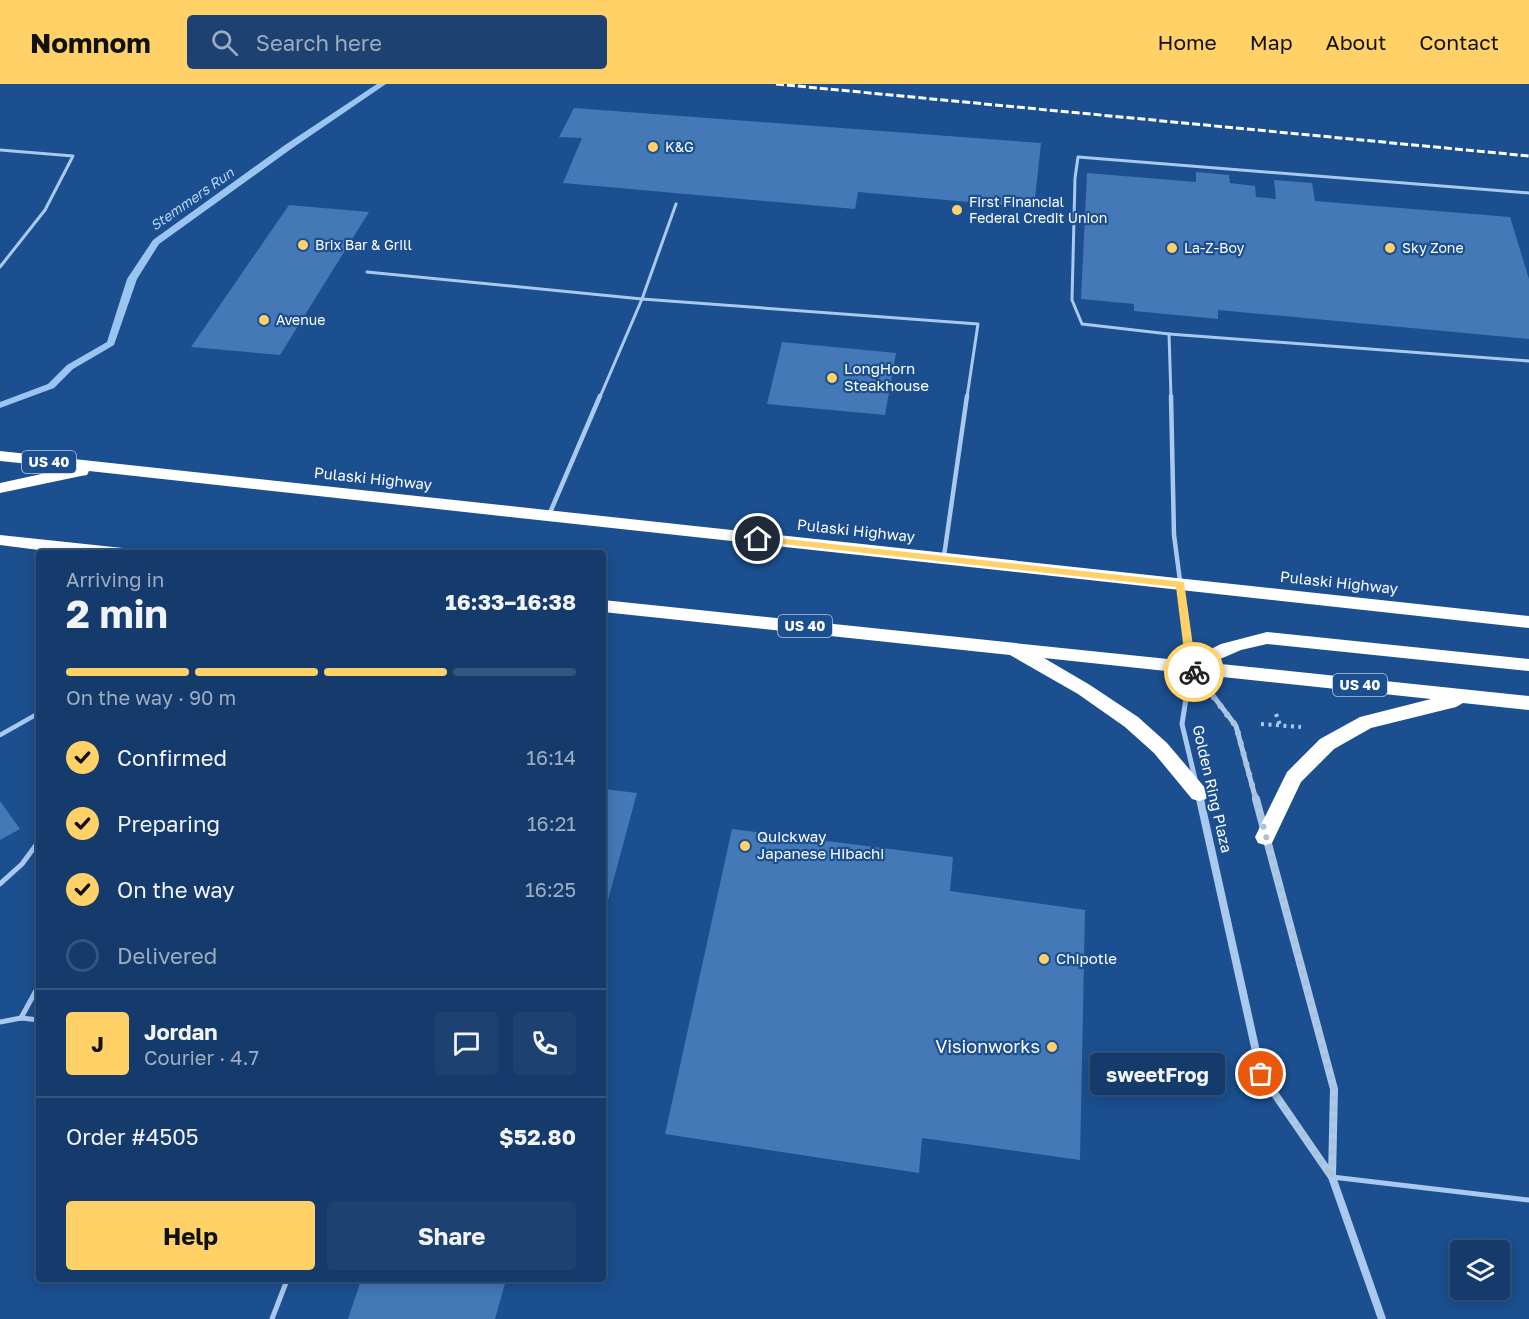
<!DOCTYPE html>
<meta charset="utf-8">
<style>
:root{--surface:#143b6b;--page:#1d4271;--text:#f1f3f6;--muted:#9dadc1;--line:#33557e;--accent:#ffd166}
body{margin:0;font-family:"Golos Text",sans-serif;background:var(--page);color:var(--text);height:100vh;display:flex;flex-direction:column;font-size:22px;white-space:nowrap}
*{box-sizing:border-box;margin:0}
p{font-size:20px;color:var(--muted)}
.icon{flex:none;width:33px;height:33px;fill:none;stroke:currentColor;stroke-width:2;stroke-linecap:round;stroke-linejoin:round}
.map{position:relative;flex:1;overflow:hidden}
.details{position:absolute;left:36px;top:466px;width:570px;height:732px;display:flex;flex-direction:column;background:var(--surface);border-radius:6px;box-shadow:0 3px 15px #0003,0 0 0 2px var(--line)}
.details>*{flex:none}
.controls{position:absolute;left:1450px;top:1156px;display:grid;gap:12px}
.controls a{display:grid;place-items:center;width:60px;height:60px;border-radius:6px;background:var(--surface);box-shadow:0 3px 15px #0003,0 0 0 2px var(--line);font-size:30px}
.pin{position:absolute;display:grid;place-items:center;width:51px;height:51px;color:#fff;margin:-26px;border:3px solid #fff;border-radius:50%;box-shadow:0 2px 6px #0007}
.courier{position:absolute;display:grid;place-items:center;width:60px;height:60px;margin:-30px;border:4px solid #ffd166;border-radius:50%;background:#fff;color:#222;box-shadow:0 2px 8px #0007}
.bubble{position:absolute;height:42px;border-radius:6px;background:var(--surface);box-shadow:0 3px 15px #0003,0 0 0 2px var(--line);font-size:20px;font-weight:700;line-height:42px;text-align:center}
.headline em{font-style:normal;font-weight:700}
.headline div{display:flex;flex-direction:column-reverse}
.headline{display:flex;align-items:center;justify-content:space-between;height:102px;padding:0 30px}
h1{font-size:39px;font-weight:700;line-height:45px}
.bar{display:grid;grid-template-columns:repeat(4,1fr);gap:9px 6px;align-content:center;height:72px;padding:0 30px}
.bar i{height:8px;border-radius:4px;background:var(--line)}
.bar .on{background:var(--accent)}
.bar p{grid-column:span 4}
.line{display:flex;align-items:center;gap:15px;padding:0 30px;border-top:2px solid var(--line)}
.line div{flex:1}
.round{display:grid;place-items:center;flex:none;width:63px;height:63px;border-radius:6px;background:var(--page)}
ol{padding:0 30px;list-style:none}
li{display:flex;align-items:center;gap:18px;height:66px}
li p{margin-inline-start:auto}
li .icon{padding:6px;border-radius:50%;background:var(--accent);color:#111;stroke-width:4}
li:last-child{color:var(--muted)}
li i{width:33px;height:33px;border:3px solid var(--line);border-radius:50%}
.cta{display:flex;gap:12px;margin-top:auto;padding:12px 30px}
.cta a{flex:1;height:69px;border-radius:6px;background:var(--accent);color:#111;font-size:24px;font-weight:700;line-height:69px;text-align:center}
.cta a+a{background:var(--page);color:var(--text)}
header{display:flex;align-items:center;gap:36px;box-sizing:border-box;height:84px;padding:0 30px;background:var(--accent);color:#111}
header strong{font-size:28px}
nav{display:flex;gap:33px;margin-inline-start:auto;font-size:21px}
.search{width:420px;height:54px;background:var(--page);display:flex;align-items:center;gap:15px;box-sizing:border-box;padding:0 21px;border-radius:6px;color:var(--muted);font-size:22px}
.map>svg:first-child{display:block}
.lines{fill:none;stroke-linecap:round;stroke-linejoin:round}
.stream{fill:#9cc4f0;fill-rule:evenodd}
.building{fill:#4478b7}
.path{stroke:#a9c9ee;stroke-width:4;stroke-dasharray:3 4.5;stroke-linecap:butt}
.lane-far2{stroke:#a9c9ee;stroke-width:3}
.lane-far1{stroke:#a9c9ee;stroke-width:4.5}
.lane{stroke:#a9c9ee;stroke-width:5}
.street-far1{stroke:#a9c9ee;stroke-width:5}
.street{stroke:#a9c9ee;stroke-width:8}
.highway{fill:#fff;fill-rule:evenodd}
.rail{stroke:#fff;stroke-width:3;stroke-dasharray:8 3;stroke-linecap:butt}
.route{fill:#ffd166}
.done{stroke:#afc1d8;stroke-width:6;stroke-dasharray:0 10.8}
.poi-dot{fill:#ffd166;stroke:#1b4f8f;stroke-width:2}
.labels{text-anchor:middle;stroke-width:4.5;stroke-linejoin:round;paint-order:stroke}
.far-poi-label{font-size:14px;fill:#fff;stroke:#1b4f8f;text-anchor:start}
.far-water-label{font-size:14px;font-style:italic;fill:#b5d3f5;stroke:#1b4f8f}
.shield{fill:#1b4f8f;stroke:#bbcadd;stroke-width:1.5}
.shield-label{font-size:14px;font-weight:bold;fill:#fff}
.poi-label{font-size:15px;fill:#fff;stroke:#1b4f8f;text-anchor:start}
.street-label{font-size:15px;fill:#fff;stroke:#1b4f8f}
.near-poi-label{font-size:18px;fill:#fff;stroke:#1b4f8f;text-anchor:end}
</style>
<header>
<strong>Nomnom</strong>
<div class="search"><svg class="icon" aria-label="search" viewBox="0 0 24 24"><circle cx="10" cy="10" r="6"/><path d="M15 15l6 6"/></svg>Search here</div>
<nav><a>Home</a><a>Map</a><a>About</a><a>Contact</a></nav>
</header>
<div class="map">
<svg width="1529" height="1235" viewBox="0 0 1529 1235">
<rect width="100%" height="100%" fill="#1b4f8f"/>
<g class="lines">
<path class="stream" d="M 377,0 L 386,0 L 291,65 L 159,160 L 137,195 L 114,261 L 73,285 L 54,304 L 0,324 L 0,318 L 48,300 L 67,281 L 107,258 L 127,195 L 153,156 L 285,61 Z"/>
</g>
<g class="building">
<path d="M 574,24 L 1041,59 L 1034,124 L 858,108 L 855,125 L 563,99 L 582,54 L 559,53 Z"/>
<path d="M 1196,88 L 1229,91 L 1230,99 L 1255,102 L 1256,113 L 1276,115 L 1274,96 L 1312,99 L 1315,117 L 1510,133 L 1529,195 L 1529,255 L 1218,226 L 1218,235 L 1134,227 L 1134,220 L 1081,215 L 1087,89 L 1196,98 Z"/>
<path d="M 289,121 L 369,128 L 280,271 L 191,263 Z"/>
<path d="M 782,258 L 896,269 L 885,331 L 767,320 Z"/>
<path d="M 603,705 L 637,709 L 604,831 L 603,831 Z"/>
<path d="M 0,717 L 20,745 L 0,756 Z"/>
<path d="M 732,745 L 953,773 L 950,807 L 1085,826 L 1080,1076 L 922,1054 L 919,1089 L 665,1050 Z"/>
<path d="M 361,1196 L 506,1196 L 495,1235 L 348,1235 Z"/>
</g>
<g class="lines">
<g class="path">
<path d="M 1276,630 L 1280,641"/>
<path d="M 1261,640 L 1301,643"/>
</g>
<g class="lane-far2">
<path d="M 0,66 L 73,72 L 45,126 L 0,183"/>
<path d="M 367,188 L 642,215 L 676,120"/>
<path d="M 1169,250 L 1529,277"/>
<path d="M 600,313 L 642,215 L 978,240 L 967,313"/>
<path d="M 1171,313 L 1169,250 L 1082,240 L 1072,216 L 1075,94 L 1078,73 L 1529,109"/>
</g>
<g class="lane-far1">
<path d="M 1171,312 L 1174,451 L 1191,581"/>
<path d="M 549,431 L 600,312"/>
<path d="M 944,472 L 967,312"/>
<path d="M 0,651 L 39,629"/>
</g>
<g class="lane">
<path d="M 0,800 L 22,780 L 39,757"/>
<path d="M 21,934 L 39,901"/>
<path d="M 0,938 L 21,934 L 39,936"/>
<path d="M 1332,1093 L 1529,1116"/>
<path d="M 272,1235 L 287,1196"/>
</g>
<g class="street-far1">
<path d="M 1191,583 L 1182,640 L 1196,699"/>
<path d="M 1192,584 L 1236,642 L 1256,716"/>
<path d="M 1199,709 L 1201,716"/>
</g>
<g class="street">
<path d="M 1200,715 L 1261,990 L 1332,1093 L 1382,1235"/>
<path d="M 1256,715 L 1334,1005 L 1332,1092"/>
</g>
<g class="highway">
<path d="M 0,367 L 1529,532 L 1529,544 L 89,387 L 87,391 L 81,392 L 0,409 L 0,399 L 69,384 L 0,377 Z"/>
<path d="M 0,451 L 123,464 L 131,470 L 70,470 L 0,461 Z"/>
<path d="M 603,516 L 1187,577 L 1221,560 L 1267,548 L 1529,575 L 1529,587 L 1267,560 L 1241,566 L 1211,579 L 1529,612 L 1529,626 L 1463,619 L 1456,623 L 1371,644 L 1334,665 L 1301,698 L 1272,759 L 1265,761 L 1258,759 L 1255,753 L 1287,688 L 1320,655 L 1360,633 L 1431,615 L 1044,574 L 1090,601 L 1138,633 L 1167,659 L 1206,705 L 1208,710 L 1206,715 L 1199,717 L 1192,715 L 1154,669 L 1125,643 L 1078,610 L 1010,571 L 603,528 Z"/>
</g>
<path class="rail" d="M 776,0 L 1529,72"/>
</g>
<path class="route" d="M 758,452 L 1184,498 L 1196,583 L 1199,588 L 1194,591 L 1186,583 L 1176,503 L 755,457 L 755,453 Z"/>
<g class="lines">
<path class="done" d="M 1194,588 L 1236,642 L 1290,840 L 1334,1005 L 1332,1093 L 1261,990"/>
</g>
<g class="poi-dot">
<circle cx="653" cy="63" r="6"/>
<circle cx="957" cy="126" r="6"/>
<circle cx="303" cy="161" r="6"/>
<circle cx="1172" cy="164" r="6"/>
<circle cx="1390" cy="164" r="6"/>
<circle cx="264" cy="236" r="6"/>
<circle cx="832" cy="294" r="6"/>
<circle cx="745" cy="762" r="6"/>
<circle cx="1044" cy="875" r="6"/>
<circle cx="1052" cy="963" r="6"/>
</g>
<g class="labels">
<g class="far-poi-label">
<text x="665" y="68">K&amp;G</text>
<text x="969" y="123">First Financial<tspan x="969" dy="16">Federal Credit Union</tspan></text>
<text x="315" y="166">Brix Bar &amp; Grill</text>
<text x="1184" y="169">La-Z-Boy</text>
<text x="1402" y="169">Sky Zone</text>
<text x="276" y="241">Avenue</text>
</g>
<g class="far-water-label">
<text transform="translate(192 115) rotate(-35)" y="5">Stemmers Run</text>
</g>
<g class="shield">
<rect x="22" y="367" width="54" height="22" rx="4.5"/>
<rect x="778" y="531" width="54" height="22" rx="4.5"/>
<rect x="1333" y="590" width="54" height="22" rx="4.5"/>
</g>
<g class="shield-label">
<text x="49" y="383">US 40</text>
<text x="805" y="547">US 40</text>
<text x="1360" y="606">US 40</text>
</g>
<g class="poi-label">
<text x="844" y="290">LongHorn<tspan x="844" dy="17">Steakhouse</tspan></text>
<text x="757" y="758">Quickway<tspan x="757" dy="17">Japanese Hibachi</tspan></text>
<text x="1056" y="880">Chipotle</text>
</g>
<g class="street-label">
<text transform="translate(373 395) rotate(6)" y="5">Pulaski Highway</text>
<text transform="translate(856 447) rotate(6)" y="5">Pulaski Highway</text>
<text transform="translate(1339 499) rotate(6)" y="5">Pulaski Highway</text>
<text transform="translate(1212 705) rotate(77)" y="5">Golden Ring Plaza</text>
</g>
<g class="near-poi-label">
<text x="1040" y="969">Visionworks</text>
</g>
</g>
</svg>
<div class="controls">
<a><svg class="icon" aria-label="layers" viewBox="0 0 24 24"><path d="M12 4l9 5-9 5-9-5zM3 14l9 5 9-5"/></svg></a>
</div>
<div class="pin" style="left:1261px;top:990px;background:#ea580c"><svg class="icon" aria-label="bag" viewBox="0 0 24 24"><path d="M5 8h14l-1 12H6zM9 8a3 3 0 0 1 6 0"/></svg></div>
<div class="pin" style="left:758px;top:455px;background:#1f2937"><svg class="icon" aria-label="home" viewBox="0 0 24 24"><path d="M3 11l9-7 9 7M6 9v11h12V9"/></svg></div>
<div class="courier" style="left:1194px;top:588px"><svg class="icon" aria-label="bike" viewBox="0 0 24 24"><circle cx="6" cy="16" r="4"/><circle cx="18" cy="16" r="4"/><path d="M6 16l4-8h5l3 8M10 8l3 8H6M13 5h3"/></svg></div>
<div class="bubble" style="left:1090px;top:969px;width:135px">sweetFrog</div>
<section class="details">
<div class="headline"><div><h1>2 min</h1><p>Arriving in</p></div><em>16:33–16:38</em></div>
<div class="bar"><i class="on"></i><i class="on"></i><i class="on"></i><i></i><p>On the way · 90 m</p></div>
<ol>
<li><svg class="icon" aria-label="check" viewBox="0 0 24 24"><path d="M5 12l5 5 9-10"/></svg>Confirmed<p>16:14</p></li>
<li><svg class="icon" aria-label="check" viewBox="0 0 24 24"><path d="M5 12l5 5 9-10"/></svg>Preparing<p>16:21</p></li>
<li><svg class="icon" aria-label="check" viewBox="0 0 24 24"><path d="M5 12l5 5 9-10"/></svg>On the way<p>16:25</p></li>
<li><i></i>Delivered</li>
</ol>
<div class="line" style="height:108px"><b class="round" style="background:var(--accent);color:#111">J</b><div><b>Jordan</b><p>Courier · 4.7</p></div><a class="round"><svg class="icon" aria-label="chat" viewBox="0 0 24 24"><path d="M4 5h16v11H9l-5 4z"/></svg></a><a class="round"><svg class="icon" aria-label="phone" viewBox="0 0 24 24"><path d="M5 4h4l2 5-3 2q2 4 5 5l2-3 5 2v4C11 20 4 13 5 4z"/></svg></a></div>
<div class="line" style="height:78px"><div>Order #4505</div><b>$52.80</b></div>
<div class="cta"><a>Help</a><a>Share</a></div>
</section>
</div>
